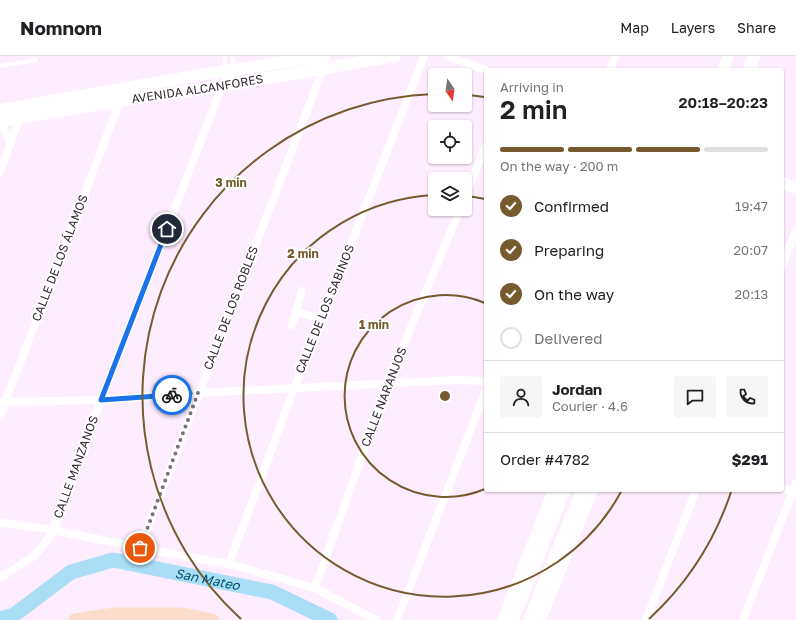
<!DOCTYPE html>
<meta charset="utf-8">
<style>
:root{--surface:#fff;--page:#f6f6f6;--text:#202124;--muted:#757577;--line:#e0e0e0;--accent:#775b2e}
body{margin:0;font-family:"Golos Text",sans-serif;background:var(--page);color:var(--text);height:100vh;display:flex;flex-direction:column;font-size:15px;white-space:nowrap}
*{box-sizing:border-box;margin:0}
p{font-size:13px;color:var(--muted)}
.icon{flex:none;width:22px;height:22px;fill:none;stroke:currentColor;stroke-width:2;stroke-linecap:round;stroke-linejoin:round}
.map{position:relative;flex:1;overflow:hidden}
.side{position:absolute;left:484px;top:12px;width:300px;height:424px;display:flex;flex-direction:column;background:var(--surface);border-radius:4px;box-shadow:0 1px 3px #0004}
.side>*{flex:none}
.needle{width:26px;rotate:167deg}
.tools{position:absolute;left:428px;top:12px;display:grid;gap:8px}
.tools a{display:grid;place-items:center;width:44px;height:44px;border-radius:4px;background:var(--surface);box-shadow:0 1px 3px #0004;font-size:20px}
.pin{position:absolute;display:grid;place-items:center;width:34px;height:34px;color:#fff;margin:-17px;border:2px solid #fff;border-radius:50%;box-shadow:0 1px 4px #0007}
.courier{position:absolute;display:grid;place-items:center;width:40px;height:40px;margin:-20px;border:3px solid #1a73e8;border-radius:50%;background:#fff;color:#222;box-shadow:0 1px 5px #0007}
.overview em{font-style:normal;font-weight:600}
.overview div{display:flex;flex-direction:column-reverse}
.overview{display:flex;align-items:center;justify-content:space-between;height:68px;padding:0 16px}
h1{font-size:26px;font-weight:600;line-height:30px}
.bar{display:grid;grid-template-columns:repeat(4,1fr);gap:6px 4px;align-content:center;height:48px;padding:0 16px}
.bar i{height:5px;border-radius:3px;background:var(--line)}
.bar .on{background:var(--accent)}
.bar p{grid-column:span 4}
.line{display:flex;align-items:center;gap:10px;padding:0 16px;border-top:1px solid var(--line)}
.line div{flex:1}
.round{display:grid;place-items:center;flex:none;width:42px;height:42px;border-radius:4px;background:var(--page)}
ol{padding:0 16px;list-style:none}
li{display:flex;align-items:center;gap:12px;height:44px}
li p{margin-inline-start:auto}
li .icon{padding:4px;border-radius:50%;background:var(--accent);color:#fff;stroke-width:4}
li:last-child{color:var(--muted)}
li i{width:22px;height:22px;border:2px solid var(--line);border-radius:50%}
header{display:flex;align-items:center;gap:24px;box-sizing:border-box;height:56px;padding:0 20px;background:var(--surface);border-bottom:1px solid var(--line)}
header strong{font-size:19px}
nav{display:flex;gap:22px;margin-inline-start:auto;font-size:14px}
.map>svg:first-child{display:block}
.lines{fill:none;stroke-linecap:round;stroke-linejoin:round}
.river{stroke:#aadef6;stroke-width:15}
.lane{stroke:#fff;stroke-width:4}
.street{stroke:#fff;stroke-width:8}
.secondary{stroke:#fff;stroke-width:12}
.primary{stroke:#fcddcb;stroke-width:13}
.done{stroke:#7b6f7c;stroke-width:4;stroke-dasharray:0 7.2}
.route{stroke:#1a73e8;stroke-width:5}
.ring{fill:none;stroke:#775b2e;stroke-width:2}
.labels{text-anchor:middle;stroke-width:4;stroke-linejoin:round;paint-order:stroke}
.street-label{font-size:12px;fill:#352c35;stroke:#fff}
.water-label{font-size:13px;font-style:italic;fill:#035570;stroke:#fff}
.centre{fill:#775b2e;stroke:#fff;stroke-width:2}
.ring-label{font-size:12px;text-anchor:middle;font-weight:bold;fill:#775b2e;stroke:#fff;stroke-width:4;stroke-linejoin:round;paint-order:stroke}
</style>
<header>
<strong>Nomnom</strong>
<nav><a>Map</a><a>Layers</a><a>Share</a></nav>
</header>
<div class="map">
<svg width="796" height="564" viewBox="0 0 796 564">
<rect width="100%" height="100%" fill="#feecff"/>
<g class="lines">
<path class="river" id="s1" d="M 0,563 L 14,559 L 71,516 L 113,504 L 272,536 L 330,564"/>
<g class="lane">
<path d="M 224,0 L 226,13"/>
<path d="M 232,0 L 234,12"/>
<path d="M 0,10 L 36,4"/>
</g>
<g class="street">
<path d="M 447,0 L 486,14"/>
<path d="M 610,14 L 615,0"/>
<path d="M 0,63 L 11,88"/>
<path d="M 0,116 L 20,61"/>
<path d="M 465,141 L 486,89"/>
<path d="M 782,211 L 796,174"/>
<path d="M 296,256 L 322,263"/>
<path d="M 292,269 L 302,235"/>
<path d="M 0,346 L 101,344 L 199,337 L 455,324 L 486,325"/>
<path d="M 0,360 L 120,45"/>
<path d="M 782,432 L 796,437"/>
<path d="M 0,466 L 53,474 L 140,492 L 229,508 L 315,532 L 376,564"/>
<path d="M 140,492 L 323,13"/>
<path d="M 229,508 L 294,333 L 322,263 L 424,0"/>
<path d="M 0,522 L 34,500 L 44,489 L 53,474 L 101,344 L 222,30 L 234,14"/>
<path d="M 315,532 L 388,327 L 460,153"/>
<path d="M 397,564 L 486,334"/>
<path d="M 646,564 L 696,434"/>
<path d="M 743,564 L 796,427"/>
</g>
<g class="secondary">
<path d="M 723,14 L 728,0"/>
<path d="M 749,14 L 754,0"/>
<path d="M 0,54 L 200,19 L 325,0"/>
<path id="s2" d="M 0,65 L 120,45 L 222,30 L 395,0"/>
<path d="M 782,127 L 796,132"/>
<path d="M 503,564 L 554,434"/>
<path d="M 513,564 L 565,434"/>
<path d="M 529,564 L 582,434"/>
<path d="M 540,564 L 592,434"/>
</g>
<path class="primary" d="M 75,564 L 114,558 L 183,558 L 212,564"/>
</g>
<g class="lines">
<path class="done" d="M 140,492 L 198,337 L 172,339"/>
<path class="route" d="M 167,173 L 101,344 L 172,339"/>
</g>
<g class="ring">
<path d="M485 433A101 101 0 1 1 485 247"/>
<path d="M622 434A201 201 0 1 1 434 139M466 140A201 201 0 0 1 485 143"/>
<path d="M731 436A302 302 0 0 1 649 563M241 563A302 302 0 0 1 434 38M466 39A302 302 0 0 1 484 41"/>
</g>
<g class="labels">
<g class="street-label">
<text dy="4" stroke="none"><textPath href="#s2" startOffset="200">AVENIDA ALCANFORES</textPath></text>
<text transform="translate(60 202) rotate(-69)" y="4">CALLE DE LOS ÁLAMOS</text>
<text transform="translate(231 252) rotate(-69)" y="4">CALLE DE LOS ROBLES</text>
<text transform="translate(325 253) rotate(-68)" y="4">CALLE DE LOS SABINOS</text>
<text transform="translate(384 341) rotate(-69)" y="4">CALLE NARANJOS</text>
<text transform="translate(76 411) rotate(-70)" y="4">CALLE MANZANOS</text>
</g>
<g class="water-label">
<text dy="5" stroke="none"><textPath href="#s1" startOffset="226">San Mateo</textPath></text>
</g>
</g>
<circle cx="445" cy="340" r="6" class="centre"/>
<g class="ring-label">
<text x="231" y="131">3 min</text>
<text x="303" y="202">2 min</text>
<text x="374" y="273">1 min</text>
</g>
</svg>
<div class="tools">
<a><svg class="needle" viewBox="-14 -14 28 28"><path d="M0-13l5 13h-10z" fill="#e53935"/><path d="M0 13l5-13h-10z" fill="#757577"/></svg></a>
<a><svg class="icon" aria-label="locate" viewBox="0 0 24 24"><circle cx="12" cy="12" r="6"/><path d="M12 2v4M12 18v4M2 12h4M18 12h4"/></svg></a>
<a><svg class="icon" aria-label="layers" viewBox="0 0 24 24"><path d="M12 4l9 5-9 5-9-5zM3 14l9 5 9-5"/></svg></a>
</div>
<div class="pin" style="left:140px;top:492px;background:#ea580c"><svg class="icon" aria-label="bag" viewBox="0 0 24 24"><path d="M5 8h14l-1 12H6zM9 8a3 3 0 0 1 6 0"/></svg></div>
<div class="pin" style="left:167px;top:173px;background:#1f2937"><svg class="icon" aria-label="home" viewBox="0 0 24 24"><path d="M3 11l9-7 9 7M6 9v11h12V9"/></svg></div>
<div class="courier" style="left:172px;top:339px"><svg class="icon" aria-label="bike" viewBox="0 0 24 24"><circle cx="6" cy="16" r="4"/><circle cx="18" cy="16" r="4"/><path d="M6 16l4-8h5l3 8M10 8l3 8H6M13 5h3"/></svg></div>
<section class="side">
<div class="overview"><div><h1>2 min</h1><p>Arriving in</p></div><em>20:18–20:23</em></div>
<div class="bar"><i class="on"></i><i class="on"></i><i class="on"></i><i></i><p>On the way · 200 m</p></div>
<ol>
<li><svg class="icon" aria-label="check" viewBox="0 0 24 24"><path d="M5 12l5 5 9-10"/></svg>Confirmed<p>19:47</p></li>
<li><svg class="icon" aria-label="check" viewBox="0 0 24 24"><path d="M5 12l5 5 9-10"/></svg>Preparing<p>20:07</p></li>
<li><svg class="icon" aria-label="check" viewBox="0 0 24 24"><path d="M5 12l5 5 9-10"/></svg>On the way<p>20:13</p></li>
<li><i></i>Delivered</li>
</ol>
<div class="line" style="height:72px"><a class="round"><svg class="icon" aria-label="person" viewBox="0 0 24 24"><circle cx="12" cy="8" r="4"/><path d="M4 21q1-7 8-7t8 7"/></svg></a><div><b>Jordan</b><p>Courier · 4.6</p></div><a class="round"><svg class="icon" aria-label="chat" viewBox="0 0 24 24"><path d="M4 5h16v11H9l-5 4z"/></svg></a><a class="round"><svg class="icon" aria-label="phone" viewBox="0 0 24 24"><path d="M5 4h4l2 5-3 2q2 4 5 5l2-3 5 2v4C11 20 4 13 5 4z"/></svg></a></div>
<div class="line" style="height:52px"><div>Order #4782</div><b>$291</b></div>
</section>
</div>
